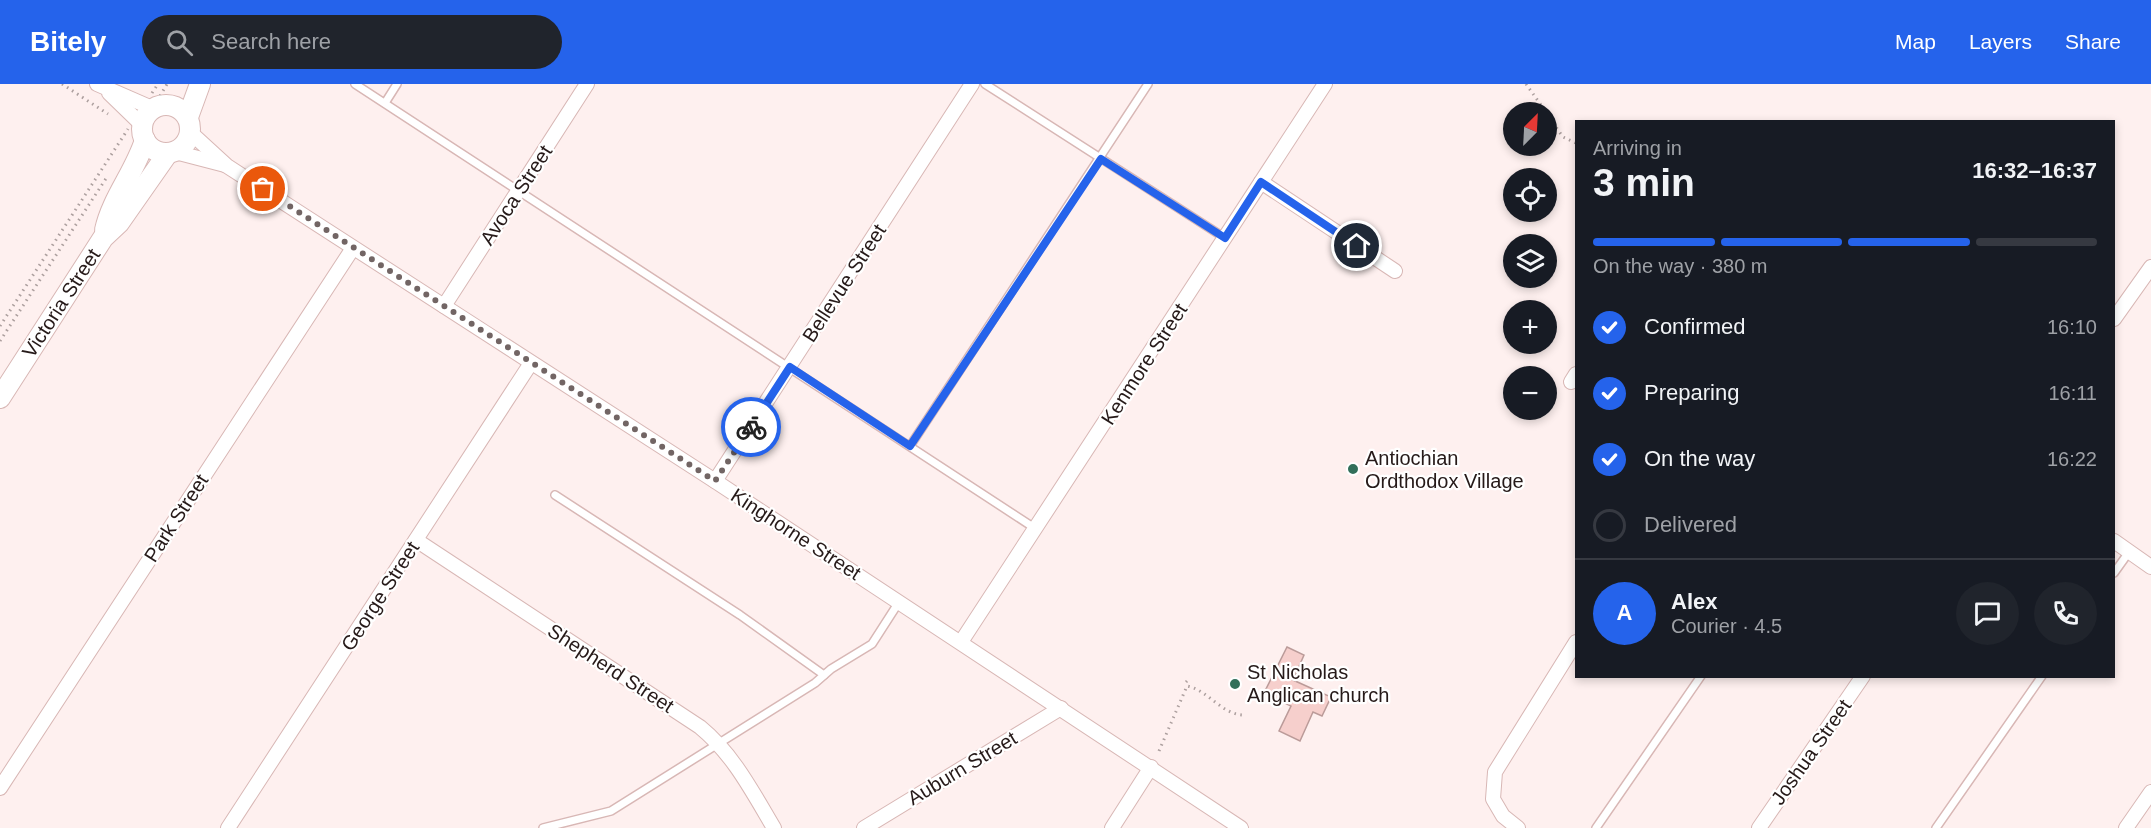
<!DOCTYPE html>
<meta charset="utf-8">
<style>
:root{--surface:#171b24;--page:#20242c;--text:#f1f3f6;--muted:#9ea1a6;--line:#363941;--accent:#2563eb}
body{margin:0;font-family:Helvetica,sans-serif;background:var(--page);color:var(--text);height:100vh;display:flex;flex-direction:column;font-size:22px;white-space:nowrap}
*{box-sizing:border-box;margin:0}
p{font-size:20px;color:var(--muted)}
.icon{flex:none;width:33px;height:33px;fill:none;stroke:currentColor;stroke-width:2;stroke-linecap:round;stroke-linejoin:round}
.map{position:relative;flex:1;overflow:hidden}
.side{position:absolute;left:1575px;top:36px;width:540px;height:558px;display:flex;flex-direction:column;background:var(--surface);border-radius:0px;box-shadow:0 3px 9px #0003}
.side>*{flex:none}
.needle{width:39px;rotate:24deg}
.buttons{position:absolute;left:1503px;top:18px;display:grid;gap:12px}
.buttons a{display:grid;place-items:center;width:54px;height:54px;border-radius:50%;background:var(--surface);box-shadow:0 3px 9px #0003;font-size:30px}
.pin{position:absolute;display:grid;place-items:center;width:51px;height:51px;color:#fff;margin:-26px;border:3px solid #fff;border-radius:50%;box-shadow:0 2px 6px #0007}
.courier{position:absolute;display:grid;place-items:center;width:60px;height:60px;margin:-30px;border:4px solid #2563eb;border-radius:50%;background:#fff;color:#222;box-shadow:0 2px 8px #0007}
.headline em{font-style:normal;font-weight:700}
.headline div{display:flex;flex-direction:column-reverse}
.headline{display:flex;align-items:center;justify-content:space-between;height:102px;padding:0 18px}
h1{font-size:39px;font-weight:700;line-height:45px}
.bar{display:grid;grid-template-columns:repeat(4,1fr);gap:9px 6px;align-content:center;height:72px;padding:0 18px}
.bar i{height:8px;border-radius:4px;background:var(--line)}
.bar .active{background:var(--accent)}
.bar p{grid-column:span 4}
.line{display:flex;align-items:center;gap:15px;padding:0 18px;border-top:2px solid var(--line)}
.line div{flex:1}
.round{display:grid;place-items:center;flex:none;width:63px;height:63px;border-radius:32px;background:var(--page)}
ol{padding:0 18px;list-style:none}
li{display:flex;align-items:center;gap:18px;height:66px}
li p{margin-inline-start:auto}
li .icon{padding:6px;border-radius:50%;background:var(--accent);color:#fff;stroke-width:4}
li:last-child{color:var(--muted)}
li i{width:33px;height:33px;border:3px solid var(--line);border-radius:50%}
header{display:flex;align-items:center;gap:36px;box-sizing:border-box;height:84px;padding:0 30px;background:var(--accent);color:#fff}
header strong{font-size:28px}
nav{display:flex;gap:33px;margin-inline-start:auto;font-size:21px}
.search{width:420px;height:54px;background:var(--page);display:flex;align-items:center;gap:15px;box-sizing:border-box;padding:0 21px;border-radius:33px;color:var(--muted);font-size:22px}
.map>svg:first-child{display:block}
.building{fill:#f6cfcc;stroke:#bb9b99;stroke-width:1.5}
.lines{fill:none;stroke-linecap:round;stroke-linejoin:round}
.lane-casing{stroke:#d8b7b5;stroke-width:10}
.street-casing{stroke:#d8b7b5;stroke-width:16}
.secondary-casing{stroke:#d8b7b5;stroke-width:22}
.path{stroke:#ac9f9e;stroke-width:3;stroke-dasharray:1.5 4.5;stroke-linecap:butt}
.lane{stroke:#fff;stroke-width:7}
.street{stroke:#fff;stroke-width:14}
.secondary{stroke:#fff;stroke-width:20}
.done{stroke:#726564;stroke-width:6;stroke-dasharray:0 10.8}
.route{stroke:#2563eb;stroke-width:8}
.poi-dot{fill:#326f5a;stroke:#fff;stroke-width:2}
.labels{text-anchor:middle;stroke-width:4.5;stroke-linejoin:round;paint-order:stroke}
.street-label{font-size:20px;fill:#261a19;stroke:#fff}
.poi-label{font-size:20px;fill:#261a19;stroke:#fff;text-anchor:start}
</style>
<header>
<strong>Bitely</strong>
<div class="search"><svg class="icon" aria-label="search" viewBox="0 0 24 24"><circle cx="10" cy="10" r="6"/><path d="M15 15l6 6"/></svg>Search here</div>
<nav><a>Map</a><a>Layers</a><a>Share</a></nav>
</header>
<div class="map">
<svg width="2151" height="744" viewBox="0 0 2151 744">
<rect width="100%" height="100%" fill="#fef0ef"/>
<path class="building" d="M 1287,563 L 1304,571 L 1293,596 L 1331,613 L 1322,632 L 1313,628 L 1300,657 L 1279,647 L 1291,622 L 1264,609 Z"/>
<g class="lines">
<g class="lane-casing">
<g id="lane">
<path d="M 355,0 L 1036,445"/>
<path d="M 985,0 L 1225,154"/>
<path d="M 385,19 L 397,0"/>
<path d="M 910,362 L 1148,0"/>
<path d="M 555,411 L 740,531 L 824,591"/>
<path d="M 2114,489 L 2129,468"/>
<path d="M 543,744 L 611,727 L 815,599 L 831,585 L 872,560 L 899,518"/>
<path d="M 1596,744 L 1701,592"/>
<path d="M 1936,744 L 2042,592"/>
</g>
</g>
<g class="street-casing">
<g id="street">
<path d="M 97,0 L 152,24"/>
<path d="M 109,9 L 142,41"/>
<path d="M 191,49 L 227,82 L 715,397 L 1241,744"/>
<path d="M 175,68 L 225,81"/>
<path d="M 1261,98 L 1395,187"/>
<path d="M 444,222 L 587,0"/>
<path d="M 2114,235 L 2151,183"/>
<path d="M 1571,298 L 1576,290"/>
<path d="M 715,397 L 972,0"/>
<path d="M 416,456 L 700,643 C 733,670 752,707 774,744"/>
<path d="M 2114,457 L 2151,483"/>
<path d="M 961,558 L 1325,0"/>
<path d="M 0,704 L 353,164"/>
<path d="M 228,744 L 531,279"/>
<path d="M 864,744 L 1061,624"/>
<path d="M 1112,744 L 1151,683"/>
<path d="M 1518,744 L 1503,732 L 1493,715 L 1495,688 L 1576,558"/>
<path d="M 1759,744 L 1863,592"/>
<path d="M 2126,744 L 2151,708"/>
</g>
</g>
<g class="secondary-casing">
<g id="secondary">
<circle cx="166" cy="45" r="24"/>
<path d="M 188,33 L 200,0"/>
<path d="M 105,146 C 112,114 135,88 145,56"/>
<path d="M 0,314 L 103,154 L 119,139 L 168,69"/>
</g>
</g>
<g class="path">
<path d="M 62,0 L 108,30"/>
<path d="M 1526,0 L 1546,28"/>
<path d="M 152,9 L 158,0"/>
<path d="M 160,12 L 167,0"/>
<path d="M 1546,29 L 1563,53 L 1576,59"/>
<path d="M 0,242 L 128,45"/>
<path d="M 0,257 L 107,93"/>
<path d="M 1186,598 L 1187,597"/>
<path d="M 1159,667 L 1187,602 C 1208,606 1222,631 1244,631"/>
</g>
<use href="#lane" class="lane"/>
<use href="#street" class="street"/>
<use href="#secondary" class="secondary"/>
</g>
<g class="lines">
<path class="done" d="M 263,105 L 715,397 L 751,343"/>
<path class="route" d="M 751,343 L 790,283 L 910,362 L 1101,75 L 1225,154 L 1261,98 L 1357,162"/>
</g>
<g class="poi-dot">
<circle cx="1353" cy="385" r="6"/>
<circle cx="1235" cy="600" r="6"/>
</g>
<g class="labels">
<g class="street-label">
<text transform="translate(516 111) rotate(-57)" y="7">Avoca Street</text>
<text transform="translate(844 199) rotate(-57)" y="7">Bellevue Street</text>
<text transform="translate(61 219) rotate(-57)" y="7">Victoria Street</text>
<text transform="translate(1144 280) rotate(-57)" y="7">Kenmore Street</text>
<text transform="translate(176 434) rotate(-57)" y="7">Park Street</text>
<text transform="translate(796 450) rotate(33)" y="7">Kinghorne Street</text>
<text transform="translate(380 512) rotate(-57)" y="7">George Street</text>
<text transform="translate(611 584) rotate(33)" y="7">Shepherd Street</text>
<text transform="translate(1811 668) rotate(-55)" y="7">Joshua Street</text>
<text transform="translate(962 684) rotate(-31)" y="7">Auburn Street</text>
</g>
<g class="poi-label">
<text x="1365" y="381">Antiochian<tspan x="1365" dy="23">Ordthodox Village</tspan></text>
<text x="1247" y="595">St Nicholas<tspan x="1247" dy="23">Anglican church</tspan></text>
</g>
</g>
</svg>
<div class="buttons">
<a><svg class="needle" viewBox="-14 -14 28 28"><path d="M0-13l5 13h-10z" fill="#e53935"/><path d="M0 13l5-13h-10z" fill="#9ea1a6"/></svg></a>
<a><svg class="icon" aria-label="locate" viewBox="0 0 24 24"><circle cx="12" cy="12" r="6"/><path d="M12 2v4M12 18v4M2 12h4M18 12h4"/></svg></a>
<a><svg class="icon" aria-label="layers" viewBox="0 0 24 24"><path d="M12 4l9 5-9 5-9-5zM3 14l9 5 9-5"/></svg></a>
<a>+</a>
<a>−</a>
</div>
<div class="pin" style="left:263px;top:105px;background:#ea580c"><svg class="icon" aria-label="bag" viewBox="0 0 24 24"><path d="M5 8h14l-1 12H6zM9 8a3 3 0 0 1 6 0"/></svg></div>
<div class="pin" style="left:1357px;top:162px;background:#1f2937"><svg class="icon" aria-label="home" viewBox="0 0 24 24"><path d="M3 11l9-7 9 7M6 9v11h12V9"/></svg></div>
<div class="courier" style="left:751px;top:343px"><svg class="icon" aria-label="bike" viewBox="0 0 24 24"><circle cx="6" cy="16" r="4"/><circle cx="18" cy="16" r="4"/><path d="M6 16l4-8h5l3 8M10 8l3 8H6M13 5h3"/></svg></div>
<section class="side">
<div class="headline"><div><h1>3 min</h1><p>Arriving in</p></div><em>16:32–16:37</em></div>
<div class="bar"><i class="active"></i><i class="active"></i><i class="active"></i><i></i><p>On the way · 380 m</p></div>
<ol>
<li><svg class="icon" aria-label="check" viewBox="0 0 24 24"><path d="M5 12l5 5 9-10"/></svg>Confirmed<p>16:10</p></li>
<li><svg class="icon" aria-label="check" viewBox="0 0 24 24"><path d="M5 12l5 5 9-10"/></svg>Preparing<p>16:11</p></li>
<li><svg class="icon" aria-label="check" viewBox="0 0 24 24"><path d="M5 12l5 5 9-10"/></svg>On the way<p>16:22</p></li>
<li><i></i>Delivered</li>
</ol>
<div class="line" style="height:108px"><b class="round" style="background:var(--accent);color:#fff">A</b><div><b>Alex</b><p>Courier · 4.5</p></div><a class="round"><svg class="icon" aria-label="chat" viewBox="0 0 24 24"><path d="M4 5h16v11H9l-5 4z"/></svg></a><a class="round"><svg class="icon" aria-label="phone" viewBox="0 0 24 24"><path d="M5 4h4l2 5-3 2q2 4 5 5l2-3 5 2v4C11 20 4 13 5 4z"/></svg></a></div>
</section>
</div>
